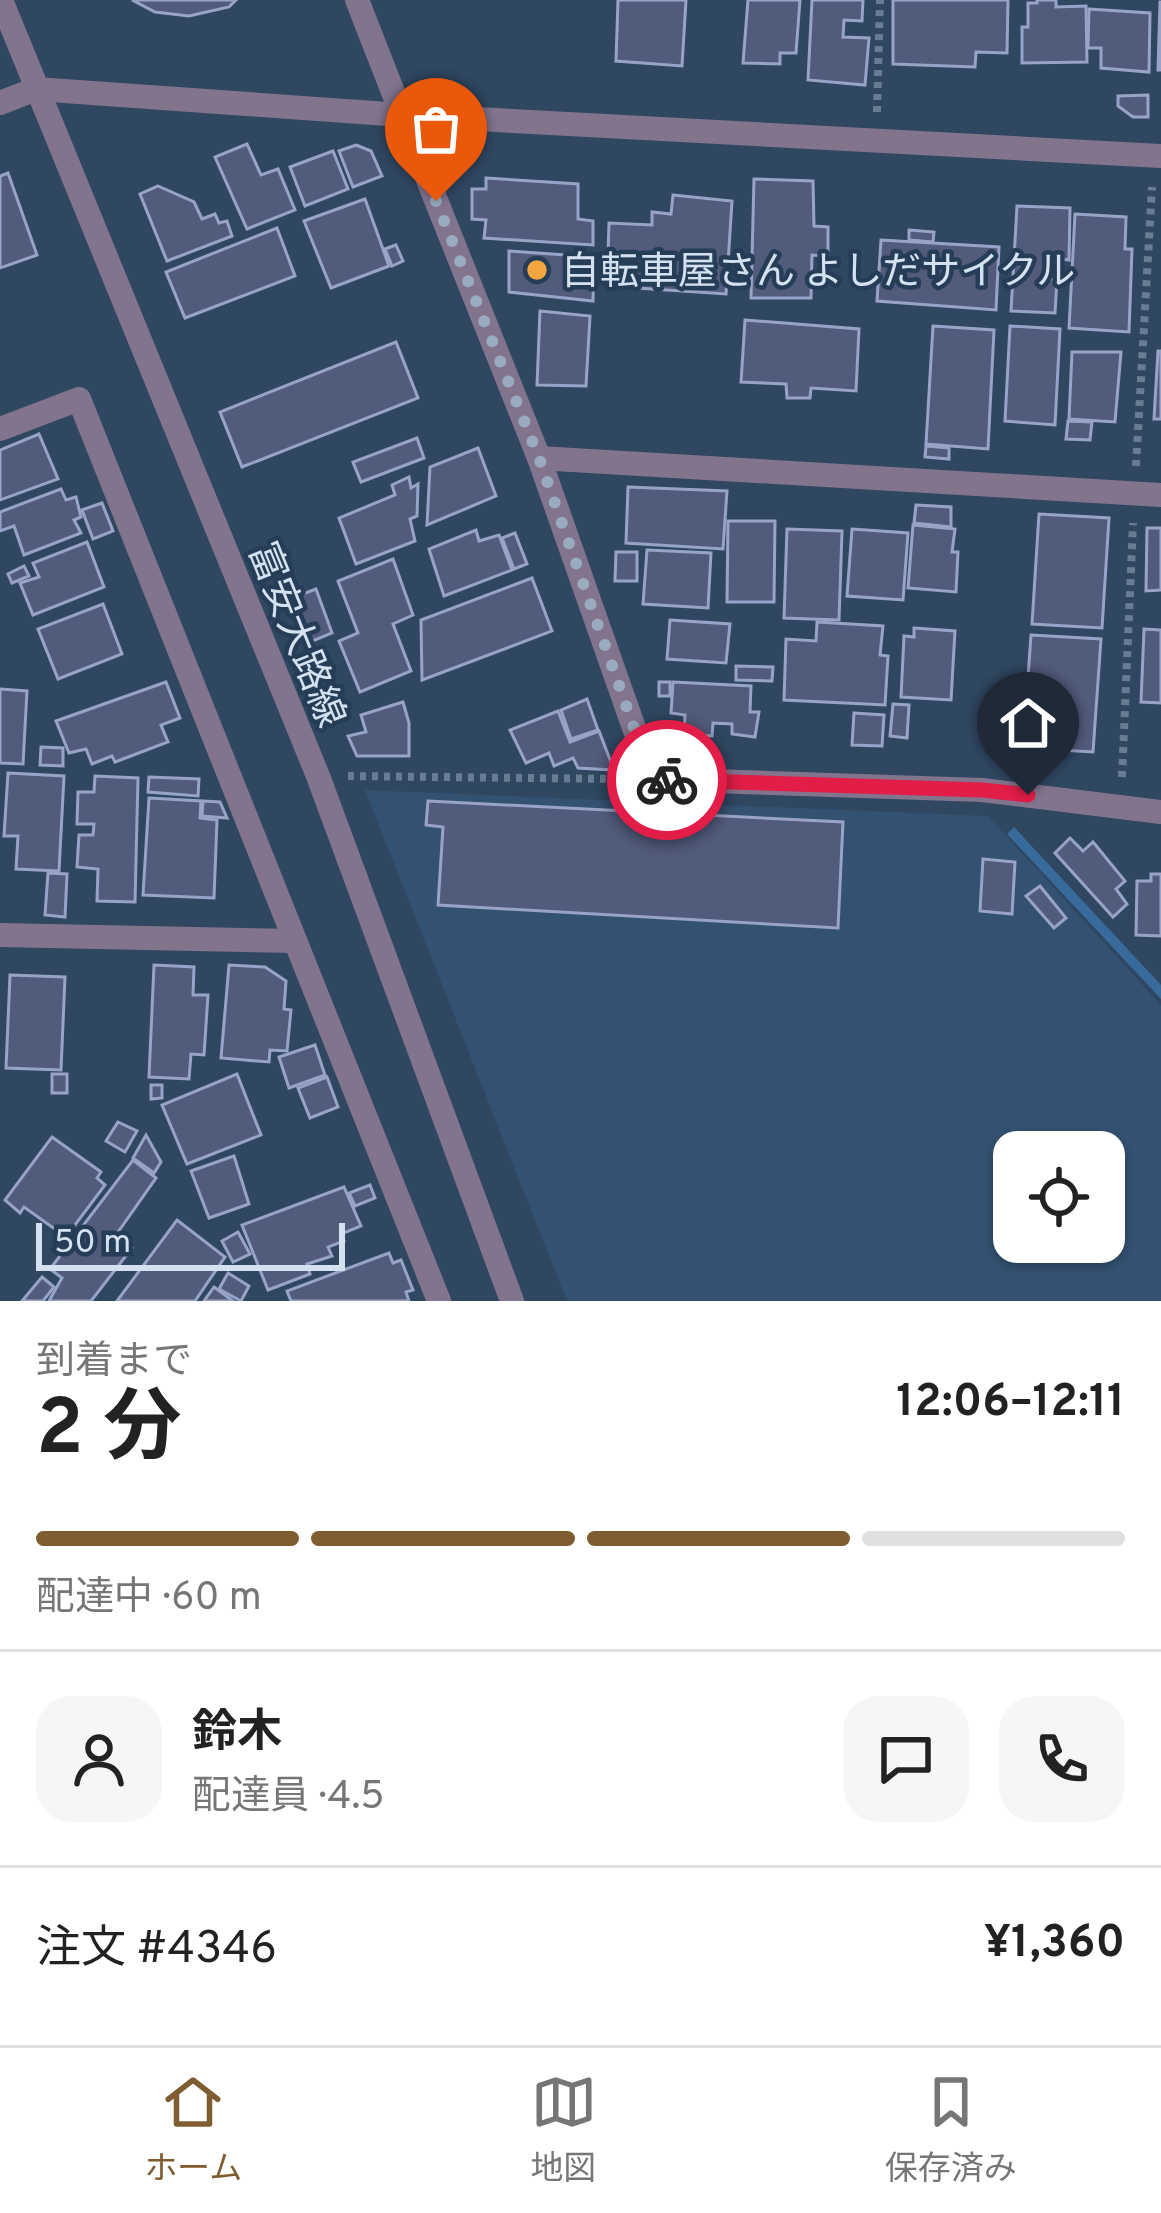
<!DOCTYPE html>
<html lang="ja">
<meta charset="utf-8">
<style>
:root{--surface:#fff;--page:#f6f6f6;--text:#222;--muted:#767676;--line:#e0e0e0;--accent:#7f5d30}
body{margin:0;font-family:Overpass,"Noto Sans JP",sans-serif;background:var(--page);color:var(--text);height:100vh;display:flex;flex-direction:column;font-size:45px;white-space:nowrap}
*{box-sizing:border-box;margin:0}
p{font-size:39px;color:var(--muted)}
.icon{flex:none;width:66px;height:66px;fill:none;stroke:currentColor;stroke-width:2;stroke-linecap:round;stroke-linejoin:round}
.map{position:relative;height:1301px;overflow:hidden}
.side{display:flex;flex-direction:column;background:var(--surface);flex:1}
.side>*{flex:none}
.tools{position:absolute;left:993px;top:1131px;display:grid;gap:24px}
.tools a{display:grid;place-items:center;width:132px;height:132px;border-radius:24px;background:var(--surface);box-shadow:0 3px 9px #0004;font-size:60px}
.scale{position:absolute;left:36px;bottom:30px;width:309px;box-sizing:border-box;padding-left:12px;border:6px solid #d3e1f1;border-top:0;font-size:33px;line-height:42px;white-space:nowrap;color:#d3e1f1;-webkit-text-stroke:9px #253d56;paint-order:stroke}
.pin{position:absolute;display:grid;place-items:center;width:102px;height:102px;color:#fff;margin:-123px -51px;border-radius:50% 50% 50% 0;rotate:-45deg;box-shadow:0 0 12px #0007}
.pin .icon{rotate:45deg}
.courier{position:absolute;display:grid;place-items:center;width:120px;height:120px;margin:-60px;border:9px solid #e11d48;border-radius:50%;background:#fff;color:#222;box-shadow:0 3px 15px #0007}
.overview em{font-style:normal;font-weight:700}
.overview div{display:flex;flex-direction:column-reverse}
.overview{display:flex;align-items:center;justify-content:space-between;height:204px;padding:0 36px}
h1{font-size:78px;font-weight:700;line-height:90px}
.bar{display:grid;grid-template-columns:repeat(4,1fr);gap:18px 12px;align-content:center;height:144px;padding:0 36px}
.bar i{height:15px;border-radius:9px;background:var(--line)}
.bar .active{background:var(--accent)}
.bar p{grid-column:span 4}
.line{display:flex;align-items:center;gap:30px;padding:0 36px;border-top:3px solid var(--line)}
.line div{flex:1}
.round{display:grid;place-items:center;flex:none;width:126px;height:126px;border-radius:36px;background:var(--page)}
.dock{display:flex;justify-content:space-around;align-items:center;height:168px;border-top:3px solid var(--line);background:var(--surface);font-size:33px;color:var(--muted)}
.dock a{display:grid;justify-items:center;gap:6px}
.dock .active{color:var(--accent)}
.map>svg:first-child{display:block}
.built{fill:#335170;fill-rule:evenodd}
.water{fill:#386a9c}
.building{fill:#515b7b;stroke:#98a4c7;stroke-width:3}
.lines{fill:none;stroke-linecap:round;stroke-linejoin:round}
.path{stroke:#687d93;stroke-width:8;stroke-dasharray:6 6;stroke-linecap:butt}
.minor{stroke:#83748e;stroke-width:24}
.tertiary{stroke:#83748e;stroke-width:24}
.done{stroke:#9aabbf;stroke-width:12;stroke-dasharray:0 21.6}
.route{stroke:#e11d48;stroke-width:15}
.poi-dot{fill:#f1a640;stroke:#253d56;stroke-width:4.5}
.labels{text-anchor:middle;stroke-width:9;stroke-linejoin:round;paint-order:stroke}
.poi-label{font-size:39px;fill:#d3e1f1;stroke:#253d56;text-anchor:start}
.street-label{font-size:39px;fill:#d3e1f1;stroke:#253d56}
</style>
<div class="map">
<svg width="1161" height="1301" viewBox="0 0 1161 1301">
<rect width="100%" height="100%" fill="#2f4761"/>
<path class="built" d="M 365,790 L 988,816 L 1161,1005 L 1161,1301 L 567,1301 ZM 1014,1152 L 1104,1152 L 1104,1242 L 1014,1242 Z"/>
<path class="water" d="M 1014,827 L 1161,985 L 1161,999 L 1007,834 Z"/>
<g class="building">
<path d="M 132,0 L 236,0 L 229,7 L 189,16 L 155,12 Z"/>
<path d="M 618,0 L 686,0 L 682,66 L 616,61 Z"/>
<path d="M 748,0 L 800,0 L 796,53 L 780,53 L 780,64 L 743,63 Z"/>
<path d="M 812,0 L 863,0 L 862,21 L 844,20 L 843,37 L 869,38 L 865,85 L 808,80 Z"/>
<path d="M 893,0 L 1008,0 L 1007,53 L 976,52 L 975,67 L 893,64 Z"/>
<path d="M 1037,0 L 1056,0 L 1056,7 L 1086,6 L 1087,62 L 1022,63 L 1022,27 L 1028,27 L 1028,3 L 1037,3 Z"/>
<path d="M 1160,2 L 1161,2 L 1161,70 L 1158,70 Z"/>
<path d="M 1089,9 L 1150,13 L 1149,72 L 1101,68 L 1101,48 L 1088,48 Z"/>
<path d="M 1148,95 L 1148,117 L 1133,117 L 1118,106 L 1118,96 Z"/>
<path d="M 247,144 L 261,175 L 278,169 L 295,210 L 247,229 L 215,157 Z"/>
<path d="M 356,145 L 371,151 L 382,176 L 353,187 L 339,151 Z"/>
<path d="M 333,151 L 348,189 L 305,206 L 290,167 Z"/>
<path d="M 8,173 L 37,255 L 0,268 L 0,176 Z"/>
<path d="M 486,178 L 578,184 L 578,219 L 593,221 L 593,245 L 484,238 L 486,220 L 472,219 L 472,189 L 486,189 Z"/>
<path d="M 754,179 L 813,181 L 814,226 L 828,227 L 828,256 L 812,255 L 811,298 L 751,298 Z"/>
<path d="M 158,186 L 194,202 L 202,219 L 215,214 L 219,223 L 227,221 L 232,236 L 167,261 L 140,194 Z"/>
<path d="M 673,195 L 732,201 L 726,294 L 607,286 L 609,223 L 652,225 L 652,212 L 671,214 Z"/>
<path d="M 365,199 L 389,266 L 331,288 L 304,221 Z"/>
<path d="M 1017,206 L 1070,208 L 1069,260 L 1050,258 L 1049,279 L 1057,279 L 1055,313 L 1011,311 Z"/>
<path d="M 1075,214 L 1126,217 L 1125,249 L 1132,249 L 1129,332 L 1069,328 Z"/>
<path d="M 277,228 L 295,276 L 185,318 L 166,272 Z"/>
<path d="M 909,230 L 934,232 L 933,242 L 909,240 Z"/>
<path d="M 881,240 L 999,247 L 996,310 L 877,301 Z"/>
<path d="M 396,245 L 403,261 L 392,266 L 385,249 Z"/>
<path d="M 509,251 L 594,257 L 593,301 L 509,292 Z"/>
<path d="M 540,311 L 590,316 L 586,386 L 537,385 Z"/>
<path d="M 745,320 L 859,329 L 856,391 L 811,388 L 810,398 L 787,398 L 786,384 L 741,382 Z"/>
<path d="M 933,326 L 994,330 L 988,449 L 926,444 Z"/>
<path d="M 1010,326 L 1060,329 L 1055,425 L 1005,421 Z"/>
<path d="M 396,342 L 418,398 L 242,467 L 220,412 Z"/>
<path d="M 1158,351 L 1161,351 L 1161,419 L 1154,419 Z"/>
<path d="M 1072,352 L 1121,352 L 1115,422 L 1069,419 Z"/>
<path d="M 1068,421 L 1092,422 L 1090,440 L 1066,439 Z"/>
<path d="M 39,434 L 58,479 L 0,500 L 0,450 Z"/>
<path d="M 417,438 L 424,458 L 361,482 L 353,462 Z"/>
<path d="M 926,446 L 949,448 L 949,459 L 925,457 Z"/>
<path d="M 478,448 L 496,496 L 427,525 L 430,467 Z"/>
<path d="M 409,477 L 411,488 L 418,484 L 417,516 L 410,519 L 415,541 L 356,564 L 339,518 L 395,495 L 392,485 Z"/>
<path d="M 628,487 L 727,491 L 723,549 L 626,543 Z"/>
<path d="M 61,489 L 66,500 L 76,497 L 81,517 L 74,520 L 81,533 L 24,555 L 14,526 L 0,531 L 0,512 Z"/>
<path d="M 102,503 L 113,531 L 93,539 L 82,510 Z"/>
<path d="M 916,505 L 951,507 L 951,527 L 914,523 Z"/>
<path d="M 1039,514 L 1109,518 L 1102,628 L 1032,624 Z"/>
<path d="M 728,521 L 775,521 L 774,602 L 727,602 Z"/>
<path d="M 913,525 L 955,529 L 952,552 L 958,552 L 956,592 L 908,588 Z"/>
<path d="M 1147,528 L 1161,528 L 1161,590 L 1146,591 Z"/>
<path d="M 787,529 L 842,531 L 839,620 L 784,618 Z"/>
<path d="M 852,529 L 908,533 L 903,600 L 847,596 Z"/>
<path d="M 476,530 L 479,541 L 499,535 L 512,570 L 444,596 L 429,549 Z"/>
<path d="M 515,533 L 527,564 L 514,569 L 502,538 Z"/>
<path d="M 87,542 L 104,587 L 33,615 L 20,583 L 39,577 L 33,563 Z"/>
<path d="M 647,550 L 711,553 L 708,608 L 643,604 Z"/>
<path d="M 616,552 L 637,552 L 637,581 L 615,581 Z"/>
<path d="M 393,559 L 413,615 L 393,624 L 411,671 L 360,692 L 339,641 L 358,633 L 338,581 Z"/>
<path d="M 24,566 L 29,576 L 12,583 L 8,574 Z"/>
<path d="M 532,578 L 552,631 L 422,680 L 421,620 Z"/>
<path d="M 316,589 L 332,633 L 310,642 L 292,598 Z"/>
<path d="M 103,604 L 122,654 L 58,679 L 38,629 Z"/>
<path d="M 670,620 L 730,624 L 726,663 L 667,659 Z"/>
<path d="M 817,622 L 883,626 L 880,655 L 888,656 L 885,705 L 784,700 L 786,639 L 816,641 Z"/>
<path d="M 914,628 L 955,631 L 951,700 L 901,697 L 904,636 L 914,637 Z"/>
<path d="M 1144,629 L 1161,630 L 1161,703 L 1141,702 Z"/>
<path d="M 1031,635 L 1101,639 L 1093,752 L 1023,748 Z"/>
<path d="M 736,666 L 773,667 L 772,681 L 736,680 Z"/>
<path d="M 166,682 L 180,718 L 161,725 L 168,742 L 115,762 L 112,756 L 92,764 L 86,749 L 69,753 L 56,721 Z"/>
<rect x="659" y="682" width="11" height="14"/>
<path d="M 673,682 L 751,686 L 750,712 L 759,712 L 755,737 L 732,734 L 732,724 L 713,723 L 712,736 L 684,734 L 685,715 L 671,713 Z"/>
<path d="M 0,689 L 27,691 L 23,764 L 0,763 Z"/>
<path d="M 587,699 L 598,730 L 571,739 L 561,710 Z"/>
<path d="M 403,702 L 409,723 L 409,756 L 357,756 L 348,736 L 366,732 L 361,715 Z"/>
<path d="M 893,704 L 909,705 L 907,738 L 890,736 Z"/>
<path d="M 558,711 L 570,742 L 599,731 L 614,770 L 578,768 L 573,758 L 554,766 L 549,753 L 526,763 L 510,730 Z"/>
<path d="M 854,713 L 884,715 L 882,746 L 852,745 Z"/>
<path d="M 41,747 L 63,748 L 63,766 L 40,765 Z"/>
<path d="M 8,773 L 64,776 L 59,871 L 16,869 L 18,836 L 4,836 Z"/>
<path d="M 95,776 L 138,778 L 135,902 L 97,901 L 98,869 L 77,867 L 79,835 L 93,835 L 94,824 L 77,824 L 78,792 L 94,792 Z"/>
<path d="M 149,777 L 199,779 L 198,796 L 148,792 Z"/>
<path d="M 149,798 L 201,801 L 200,818 L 217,820 L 214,898 L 143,895 Z"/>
<path d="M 203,801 L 220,802 L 227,818 L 202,816 Z"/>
<path d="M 428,801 L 843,822 L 838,928 L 438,905 L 443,827 L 426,825 Z"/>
<path d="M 1070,838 L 1083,851 L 1093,842 L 1125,881 L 1116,889 L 1127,904 L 1113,917 L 1055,853 Z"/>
<path d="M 983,859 L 1015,862 L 1012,914 L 980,911 Z"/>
<path d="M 48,873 L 67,874 L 65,917 L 45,915 Z"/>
<path d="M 1151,874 L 1161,874 L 1161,936 L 1136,935 L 1137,881 L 1151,881 Z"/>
<path d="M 1040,886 L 1066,918 L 1054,928 L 1026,896 Z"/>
<path d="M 154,965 L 194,967 L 193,995 L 208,995 L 204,1055 L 191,1054 L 189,1079 L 149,1077 Z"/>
<path d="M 229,965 L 265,967 L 286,981 L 284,1009 L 291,1010 L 287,1051 L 270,1050 L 269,1062 L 221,1058 Z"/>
<path d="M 10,975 L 65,977 L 61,1070 L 6,1068 Z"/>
<path d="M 315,1045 L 325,1075 L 289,1088 L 279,1057 Z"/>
<rect x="52" y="1074" width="15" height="19"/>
<path d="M 237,1074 L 261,1135 L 187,1164 L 162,1105 Z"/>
<path d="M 327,1077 L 338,1107 L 310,1118 L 298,1088 Z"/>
<path d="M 151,1085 L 162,1085 L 162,1098 L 151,1099 Z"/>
<path d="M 118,1122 L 137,1131 L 125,1152 L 106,1141 Z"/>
<path d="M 146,1135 L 161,1162 L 154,1173 L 133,1158 Z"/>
<path d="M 52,1137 L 101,1172 L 97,1178 L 105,1185 L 66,1237 L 24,1207 L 20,1213 L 5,1200 Z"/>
<path d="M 234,1156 L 249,1204 L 209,1218 L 191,1171 Z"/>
<path d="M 133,1160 L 156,1178 L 116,1235 L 132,1248 L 91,1301 L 49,1301 L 62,1278 L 50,1269 Z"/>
<path d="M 370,1185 L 375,1198 L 355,1206 L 349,1193 Z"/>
<path d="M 344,1187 L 361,1226 L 341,1234 L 344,1241 L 328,1247 L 332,1256 L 307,1264 L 310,1274 L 268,1290 L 242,1225 Z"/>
<path d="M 177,1220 L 225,1257 L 195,1301 L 117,1301 Z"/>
<path d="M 238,1232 L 250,1254 L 233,1262 L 222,1241 Z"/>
<path d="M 389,1253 L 393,1263 L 401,1260 L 413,1290 L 406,1292 L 409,1301 L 291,1301 L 287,1291 Z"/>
<path d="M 228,1273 L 249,1286 L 241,1301 L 219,1289 Z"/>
<path d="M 42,1277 L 54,1287 L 43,1301 L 22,1301 Z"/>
<path d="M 214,1287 L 233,1301 L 204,1301 Z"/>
</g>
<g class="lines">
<g class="path">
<path d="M 877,112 L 880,0"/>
<path d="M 1136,466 L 1152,187"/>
<path d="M 348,776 L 621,779"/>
<path d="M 1122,777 L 1133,523"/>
</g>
<g class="minor">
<path d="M 1161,156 L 402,115 L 539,458 L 652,779 L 982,790 L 1161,812"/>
<path d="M 0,429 L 79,399 L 439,1301"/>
<path d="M 539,458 L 1161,495"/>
<path d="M 0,935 L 295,941"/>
</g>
<g class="tertiary">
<path d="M 1,0 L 318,776 L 512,1301"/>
<path d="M 0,103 L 36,89 L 402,115 L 357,0"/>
</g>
</g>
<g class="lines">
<path class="done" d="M 436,201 L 539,458 L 652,779 L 667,780"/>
<path class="route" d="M 667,780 L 982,790 L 1028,795"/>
</g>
<circle class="poi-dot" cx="537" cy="270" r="12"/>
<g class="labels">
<g class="poi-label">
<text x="561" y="284">自転車屋さん よしだサイクル</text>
</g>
<g class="street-label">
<text transform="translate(298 634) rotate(68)" y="14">富安大路線</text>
</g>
</g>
</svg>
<div class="tools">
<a><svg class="icon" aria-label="locate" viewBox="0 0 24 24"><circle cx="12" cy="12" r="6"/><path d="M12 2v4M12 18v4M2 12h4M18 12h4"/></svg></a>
</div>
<div class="scale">50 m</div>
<div class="pin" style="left:436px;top:201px;background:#ea580c"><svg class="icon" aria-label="bag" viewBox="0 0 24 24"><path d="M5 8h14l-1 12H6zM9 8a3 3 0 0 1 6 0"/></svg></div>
<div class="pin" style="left:1028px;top:795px;background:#1f2937"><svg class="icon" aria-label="home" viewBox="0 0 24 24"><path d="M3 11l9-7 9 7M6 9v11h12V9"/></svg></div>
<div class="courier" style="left:667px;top:780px"><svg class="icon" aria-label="bike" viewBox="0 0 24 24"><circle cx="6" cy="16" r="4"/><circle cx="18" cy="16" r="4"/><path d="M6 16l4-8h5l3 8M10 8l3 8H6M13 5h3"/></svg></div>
</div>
<section class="side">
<div class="overview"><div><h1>2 分</h1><p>到着まで</p></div><em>12:06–12:11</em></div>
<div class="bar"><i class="active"></i><i class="active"></i><i class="active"></i><i></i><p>配達中 · 60 m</p></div>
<div class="line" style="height:216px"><a class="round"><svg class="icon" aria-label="person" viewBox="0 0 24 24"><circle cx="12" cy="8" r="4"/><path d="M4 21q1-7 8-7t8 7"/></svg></a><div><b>鈴木</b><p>配達員 · 4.5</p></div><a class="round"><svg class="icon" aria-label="chat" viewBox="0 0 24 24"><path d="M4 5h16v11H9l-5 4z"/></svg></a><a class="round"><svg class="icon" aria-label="phone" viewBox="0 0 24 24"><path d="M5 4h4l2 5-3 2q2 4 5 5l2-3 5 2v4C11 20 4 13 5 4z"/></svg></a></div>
<div class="line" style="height:156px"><div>注文 #4346</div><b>¥1,360</b></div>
</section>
<nav class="dock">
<a class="active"><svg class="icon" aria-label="home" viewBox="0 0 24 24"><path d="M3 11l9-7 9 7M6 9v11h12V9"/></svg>ホーム</a>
<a><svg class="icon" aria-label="map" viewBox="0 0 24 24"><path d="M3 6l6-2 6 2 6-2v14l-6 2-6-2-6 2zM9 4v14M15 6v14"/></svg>地図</a>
<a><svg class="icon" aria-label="saved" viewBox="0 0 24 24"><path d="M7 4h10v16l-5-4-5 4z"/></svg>保存済み</a>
</nav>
